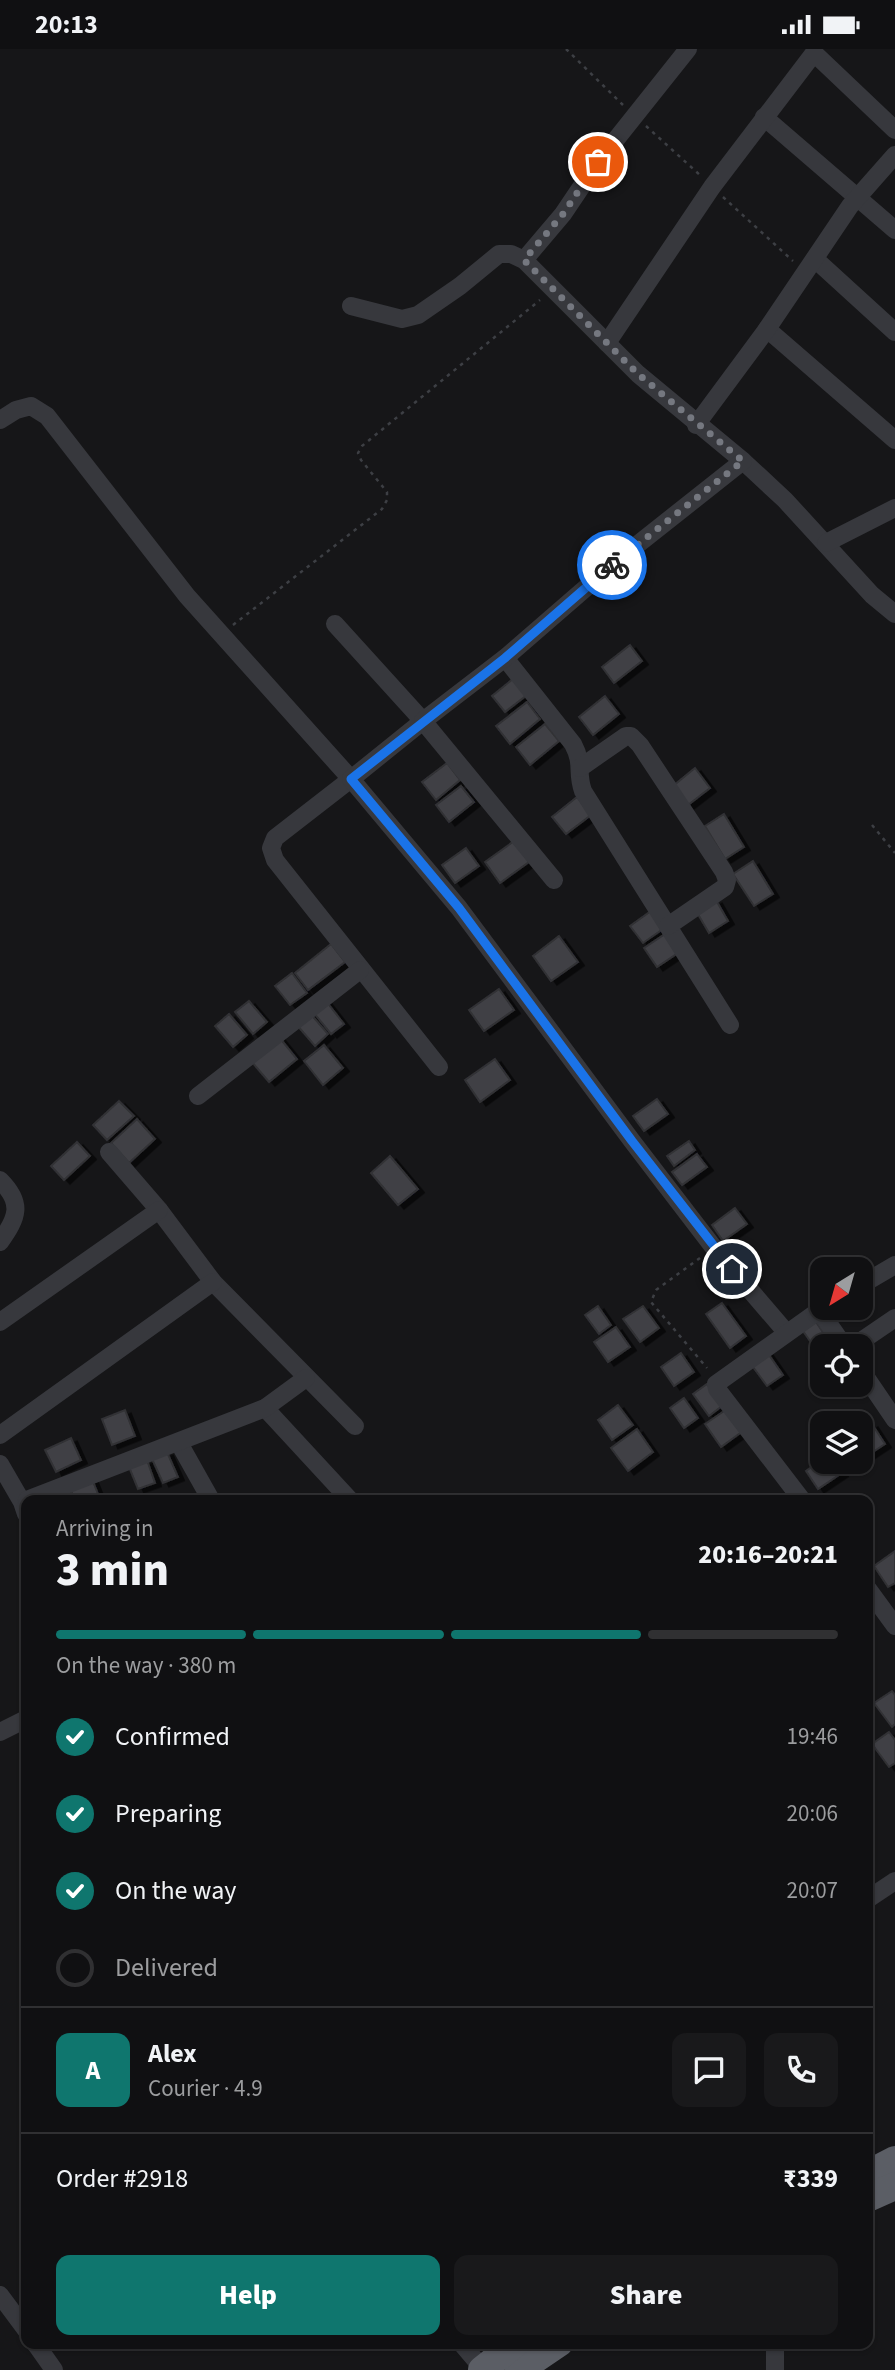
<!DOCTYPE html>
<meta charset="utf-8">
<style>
:root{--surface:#101012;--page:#19191b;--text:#f1f3f6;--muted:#9c9d9f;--line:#303032;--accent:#0f766e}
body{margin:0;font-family:"Source Sans 3",sans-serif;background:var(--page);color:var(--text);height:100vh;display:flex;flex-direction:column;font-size:26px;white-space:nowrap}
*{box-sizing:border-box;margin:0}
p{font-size:23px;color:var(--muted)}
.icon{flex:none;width:38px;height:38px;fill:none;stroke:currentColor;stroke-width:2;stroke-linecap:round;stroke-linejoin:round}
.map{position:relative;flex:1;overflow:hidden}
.panel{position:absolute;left:21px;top:1446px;width:852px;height:854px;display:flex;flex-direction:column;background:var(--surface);border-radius:14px;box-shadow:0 2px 5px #0004,0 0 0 2px var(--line)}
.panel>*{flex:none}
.needle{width:46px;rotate:217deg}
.fabs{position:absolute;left:810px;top:1208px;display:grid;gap:14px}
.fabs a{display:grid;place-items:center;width:63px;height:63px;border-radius:14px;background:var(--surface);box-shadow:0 2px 5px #0004,0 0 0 2px var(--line);font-size:35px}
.pin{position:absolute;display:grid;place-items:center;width:60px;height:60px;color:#fff;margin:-30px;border:4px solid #fff;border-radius:50%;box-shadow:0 2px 7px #0007}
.courier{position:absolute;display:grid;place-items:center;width:70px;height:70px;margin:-35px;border:5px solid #1a73e8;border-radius:50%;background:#fff;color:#222;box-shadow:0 2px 9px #0007}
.overview em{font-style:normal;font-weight:800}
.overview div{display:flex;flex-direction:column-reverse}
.overview{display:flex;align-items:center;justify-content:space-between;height:119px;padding:0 35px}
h1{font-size:46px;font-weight:800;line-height:52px}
.bar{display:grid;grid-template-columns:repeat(4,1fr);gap:10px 7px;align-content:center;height:84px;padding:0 35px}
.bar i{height:9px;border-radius:5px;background:var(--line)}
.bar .current{background:var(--accent)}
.bar p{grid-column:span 4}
.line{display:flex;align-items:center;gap:18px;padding:0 35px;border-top:2px solid var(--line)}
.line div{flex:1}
.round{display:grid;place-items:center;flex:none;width:74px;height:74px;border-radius:14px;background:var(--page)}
ol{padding:0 35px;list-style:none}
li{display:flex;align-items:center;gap:21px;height:77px}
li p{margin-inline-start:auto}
li .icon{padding:7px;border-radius:50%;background:var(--accent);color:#fff;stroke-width:4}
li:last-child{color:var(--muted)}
li i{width:38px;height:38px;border:4px solid var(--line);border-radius:50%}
.button{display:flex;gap:14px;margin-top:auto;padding:14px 35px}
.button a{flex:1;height:80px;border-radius:14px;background:var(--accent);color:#fff;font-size:28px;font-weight:800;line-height:80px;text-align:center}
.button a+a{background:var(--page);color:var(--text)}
.status{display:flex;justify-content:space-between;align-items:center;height:49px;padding:0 35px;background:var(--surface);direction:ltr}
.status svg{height:19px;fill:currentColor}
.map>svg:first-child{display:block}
.building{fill:#404145;stroke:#303034;stroke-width:2;filter:url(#shadow)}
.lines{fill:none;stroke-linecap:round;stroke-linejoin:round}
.path{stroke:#3d3f44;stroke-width:2.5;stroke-dasharray:3.5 5;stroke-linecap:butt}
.minor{stroke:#37383d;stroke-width:18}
.trunk{stroke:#5b5e65;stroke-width:28}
.trunk-bridge{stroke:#5b5e65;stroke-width:28}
.done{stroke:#757880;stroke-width:7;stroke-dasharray:0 12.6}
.route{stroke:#1a73e8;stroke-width:9}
</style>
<div class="status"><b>20:13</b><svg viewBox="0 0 49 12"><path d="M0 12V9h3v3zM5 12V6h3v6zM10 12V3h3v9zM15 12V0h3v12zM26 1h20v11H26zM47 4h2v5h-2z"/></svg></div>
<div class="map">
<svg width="895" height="2321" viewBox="0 0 895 2321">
<defs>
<filter id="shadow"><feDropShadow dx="6" dy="3.5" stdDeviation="0" flood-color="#0009"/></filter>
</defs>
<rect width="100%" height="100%" fill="#161618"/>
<g class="building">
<path d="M 630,596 L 642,612 L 614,634 L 602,618 Z"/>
<path d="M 514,629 L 527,646 L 505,663 L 492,647 Z"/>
<path d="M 605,647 L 619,665 L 593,686 L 579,668 Z"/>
<path d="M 527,653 L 540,670 L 510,695 L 496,677 Z"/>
<path d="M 545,675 L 559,692 L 530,716 L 516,698 Z"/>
<path d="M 447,714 L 460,731 L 436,751 L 422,733 Z"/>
<path d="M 695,719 L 710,739 L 688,756 L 673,737 Z"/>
<path d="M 461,737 L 474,753 L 449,773 L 436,756 Z"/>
<path d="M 577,748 L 591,766 L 566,785 L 552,768 Z"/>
<path d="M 724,765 L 744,798 L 725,810 L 705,777 Z"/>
<path d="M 514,792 L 529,813 L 500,834 L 485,813 Z"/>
<path d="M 466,799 L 479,817 L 455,834 L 442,816 Z"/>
<path d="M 753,812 L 773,845 L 754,857 L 733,825 Z"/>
<path d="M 716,851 L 728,872 L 709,884 L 696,862 Z"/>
<path d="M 651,862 L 663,880 L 643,894 L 630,877 Z"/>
<path d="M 668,883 L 681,902 L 657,918 L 644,899 Z"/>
<path d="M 559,887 L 578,913 L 551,932 L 533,907 Z"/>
<path d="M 331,895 L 345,913 L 308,941 L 295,924 Z"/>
<path d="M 292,924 L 307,944 L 290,956 L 275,937 Z"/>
<path d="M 499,940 L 514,961 L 484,982 L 469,961 Z"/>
<path d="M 249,952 L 267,973 L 253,985 L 235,963 Z"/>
<path d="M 326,952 L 344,975 L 331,985 L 313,963 Z"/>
<path d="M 309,963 L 328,985 L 315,997 L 296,975 Z"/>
<path d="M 229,965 L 247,986 L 233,998 L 215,977 Z"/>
<path d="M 279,988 L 297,1010 L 269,1033 L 251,1012 Z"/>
<path d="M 324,996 L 343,1019 L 323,1036 L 304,1012 Z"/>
<path d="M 495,1010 L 510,1031 L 480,1053 L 465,1031 Z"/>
<path d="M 657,1050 L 668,1065 L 644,1082 L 633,1067 Z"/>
<path d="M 119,1052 L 134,1067 L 107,1091 L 93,1076 Z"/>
<path d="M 137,1070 L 155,1090 L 129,1114 L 111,1094 Z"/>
<path d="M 689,1092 L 695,1101 L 674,1117 L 667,1107 Z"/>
<path d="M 77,1093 L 90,1107 L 64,1131 L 51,1117 Z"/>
<path d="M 697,1105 L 707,1118 L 682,1136 L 672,1123 Z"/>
<path d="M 390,1107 L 418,1140 L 398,1156 L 371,1124 Z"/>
<path d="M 735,1159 L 747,1175 L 723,1192 L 712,1176 Z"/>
<path d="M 722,1254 L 746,1287 L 730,1299 L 706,1265 Z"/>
<path d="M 598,1257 L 611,1276 L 599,1285 L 585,1266 Z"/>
<path d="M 643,1257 L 659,1279 L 640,1293 L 623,1270 Z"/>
<path d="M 816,1273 L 832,1297 L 822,1297 L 821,1308 L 803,1282 Z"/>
<path d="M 616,1278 L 630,1298 L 608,1313 L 594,1293 Z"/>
<path d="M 767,1303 L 783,1326 L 767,1337 L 750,1314 Z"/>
<path d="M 681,1304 L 694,1323 L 674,1337 L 661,1318 Z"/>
<path d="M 707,1335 L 722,1357 L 709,1367 L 693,1345 Z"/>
<path d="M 684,1349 L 698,1369 L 684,1379 L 670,1359 Z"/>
<path d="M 618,1356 L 633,1376 L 612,1391 L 598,1371 Z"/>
<path d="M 727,1360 L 743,1382 L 721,1398 L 705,1375 Z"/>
<path d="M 125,1361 L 135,1387 L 112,1396 L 102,1370 Z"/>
<path d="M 872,1375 L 885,1395 L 861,1411 L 861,1382 Z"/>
<path d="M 637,1380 L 653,1403 L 628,1422 L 611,1399 Z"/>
<path d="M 71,1389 L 81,1411 L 56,1423 L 45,1401 Z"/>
<path d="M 167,1403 L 178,1428 L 163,1434 L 152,1410 Z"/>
<path d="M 822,1410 L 822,1412 L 834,1412 L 842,1424 L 818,1440 L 806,1422 Z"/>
<path d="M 147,1411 L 155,1434 L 138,1440 L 129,1418 Z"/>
<path d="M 92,1430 L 100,1450 L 75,1451 L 70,1439 Z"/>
<path d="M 895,1502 L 895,1534 L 888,1538 L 874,1517 Z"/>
<path d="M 892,1642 L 895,1646 L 895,1675 L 892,1678 L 874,1654 Z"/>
<path d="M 889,1683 L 895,1691 L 895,1714 L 889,1718 L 872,1695 Z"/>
</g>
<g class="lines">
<g class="path">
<path d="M 566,0 L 623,56"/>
<path d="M 646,77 L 701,127"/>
<path d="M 723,148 L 793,212"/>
<path d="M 233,576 L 382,460 L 387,451 L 387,443 L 361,411 L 358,404 L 362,397 L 540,251"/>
<path d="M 872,776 L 895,804"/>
<path d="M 700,1209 L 656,1241 L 651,1253 L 707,1319"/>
</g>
<g class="minor">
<path d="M 764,68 L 895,181"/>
<path d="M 815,210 L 895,283"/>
<path d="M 524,211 L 563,165 L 598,113 L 688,0"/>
<path d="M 351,257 L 402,270 L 418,266 L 460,237 L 499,205 L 511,205 L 524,211 L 638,325 L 743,412 L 785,451 L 872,546 L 895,565"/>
<path d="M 767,280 L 895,391"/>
<path d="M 607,294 L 712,138 L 814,4 L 895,81"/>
<path d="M 0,371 L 16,361 L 31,357 L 47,367 L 187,547 L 351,730 L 275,789 L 271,799 L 275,811 L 439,1018"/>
<path d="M 696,376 L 767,280 L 850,157 L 895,106"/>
<path d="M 826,494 L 895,459"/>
<path d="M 335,575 L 423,672 L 351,730 L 459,859 L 632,1092 L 714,1199 L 786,1283"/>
<path d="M 505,609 L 573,695 C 584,716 576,722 583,742 L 730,976"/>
<path d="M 580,719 L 626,687 L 631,687 L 640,696 L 724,823 L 727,831 L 725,838 L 668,877"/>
<path d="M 554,831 L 423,672 L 505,609 L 618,511 L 743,412"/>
<path d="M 198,1047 L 360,921"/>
<path d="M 109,1103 L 159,1161 L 213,1233 L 355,1377"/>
<path d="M 0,1131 C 23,1154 18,1168 0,1193"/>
<path d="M 861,1236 L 895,1216"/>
<path d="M 819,1261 L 844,1297"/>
<path d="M 0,1273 L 159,1161"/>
<path d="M 854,1297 L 895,1269"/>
<path d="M 861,1321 L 895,1371"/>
<path d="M 265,1359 L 350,1451"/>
<path d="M 0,1386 L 213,1233"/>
<path d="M 179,1394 L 211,1451"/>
<path d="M 0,1415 L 22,1453 L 26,1465"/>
<path d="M 27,1451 L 265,1359 L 306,1329"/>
<path d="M 802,1451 L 717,1340 L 716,1335 L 824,1258"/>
<path d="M 868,1540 L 895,1577"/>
<path d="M 0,1683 L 26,1670"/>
<path d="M 868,1850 L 895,1832"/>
<path d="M 0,2246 L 26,2281"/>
<path d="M 35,2294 L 54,2321"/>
<path d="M 461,2294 L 484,2321"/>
<path d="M 775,2321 L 775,2294"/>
</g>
<g class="trunk">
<path d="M 868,2125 L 895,2111"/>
<path d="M 868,2149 L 895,2137"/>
<path d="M 519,2321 L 559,2294"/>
</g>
<path class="trunk-bridge" d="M 482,2321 L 516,2294"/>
</g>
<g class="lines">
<path class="done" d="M 598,113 L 563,165 L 524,211 L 638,325 L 743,412 L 612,516"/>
<path class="route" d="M 612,516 L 505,609 L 351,730 L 459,859 L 632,1092 L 732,1220"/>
</g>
</svg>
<div class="fabs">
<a><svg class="needle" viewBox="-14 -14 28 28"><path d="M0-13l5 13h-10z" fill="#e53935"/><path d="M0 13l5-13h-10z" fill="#9c9d9f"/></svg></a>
<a><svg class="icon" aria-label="locate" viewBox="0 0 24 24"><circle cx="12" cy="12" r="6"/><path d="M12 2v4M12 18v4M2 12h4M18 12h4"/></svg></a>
<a><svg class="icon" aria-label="layers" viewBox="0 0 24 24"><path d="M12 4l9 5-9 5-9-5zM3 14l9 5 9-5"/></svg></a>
</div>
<div class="pin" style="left:598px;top:113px;background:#ea580c"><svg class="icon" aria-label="bag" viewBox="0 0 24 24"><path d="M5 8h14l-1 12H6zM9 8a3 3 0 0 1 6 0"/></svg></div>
<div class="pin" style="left:732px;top:1220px;background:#1f2937"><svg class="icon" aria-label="home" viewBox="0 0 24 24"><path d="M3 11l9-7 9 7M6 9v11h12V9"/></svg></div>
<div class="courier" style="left:612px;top:516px"><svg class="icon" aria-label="bike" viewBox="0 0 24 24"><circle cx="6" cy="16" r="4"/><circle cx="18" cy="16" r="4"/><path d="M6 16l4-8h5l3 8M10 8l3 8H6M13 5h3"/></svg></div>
<section class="panel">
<div class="overview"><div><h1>3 min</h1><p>Arriving in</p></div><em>20:16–20:21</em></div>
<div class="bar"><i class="current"></i><i class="current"></i><i class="current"></i><i></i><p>On the way · 380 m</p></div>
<ol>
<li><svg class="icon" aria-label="check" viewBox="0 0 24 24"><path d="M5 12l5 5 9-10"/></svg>Confirmed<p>19:46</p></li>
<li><svg class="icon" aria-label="check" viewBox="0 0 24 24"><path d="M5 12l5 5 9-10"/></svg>Preparing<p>20:06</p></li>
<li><svg class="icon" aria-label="check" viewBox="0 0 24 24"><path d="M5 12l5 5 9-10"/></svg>On the way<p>20:07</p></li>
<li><i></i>Delivered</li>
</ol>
<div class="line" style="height:126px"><b class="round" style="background:var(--accent);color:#fff">A</b><div><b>Alex</b><p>Courier · 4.9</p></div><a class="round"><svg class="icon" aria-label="chat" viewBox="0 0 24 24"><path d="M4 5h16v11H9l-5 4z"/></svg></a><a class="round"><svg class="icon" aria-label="phone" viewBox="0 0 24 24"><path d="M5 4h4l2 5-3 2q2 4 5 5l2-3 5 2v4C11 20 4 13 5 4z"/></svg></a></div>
<div class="line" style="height:91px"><div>Order #2918</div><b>₹339</b></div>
<div class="button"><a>Help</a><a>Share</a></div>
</section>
</div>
